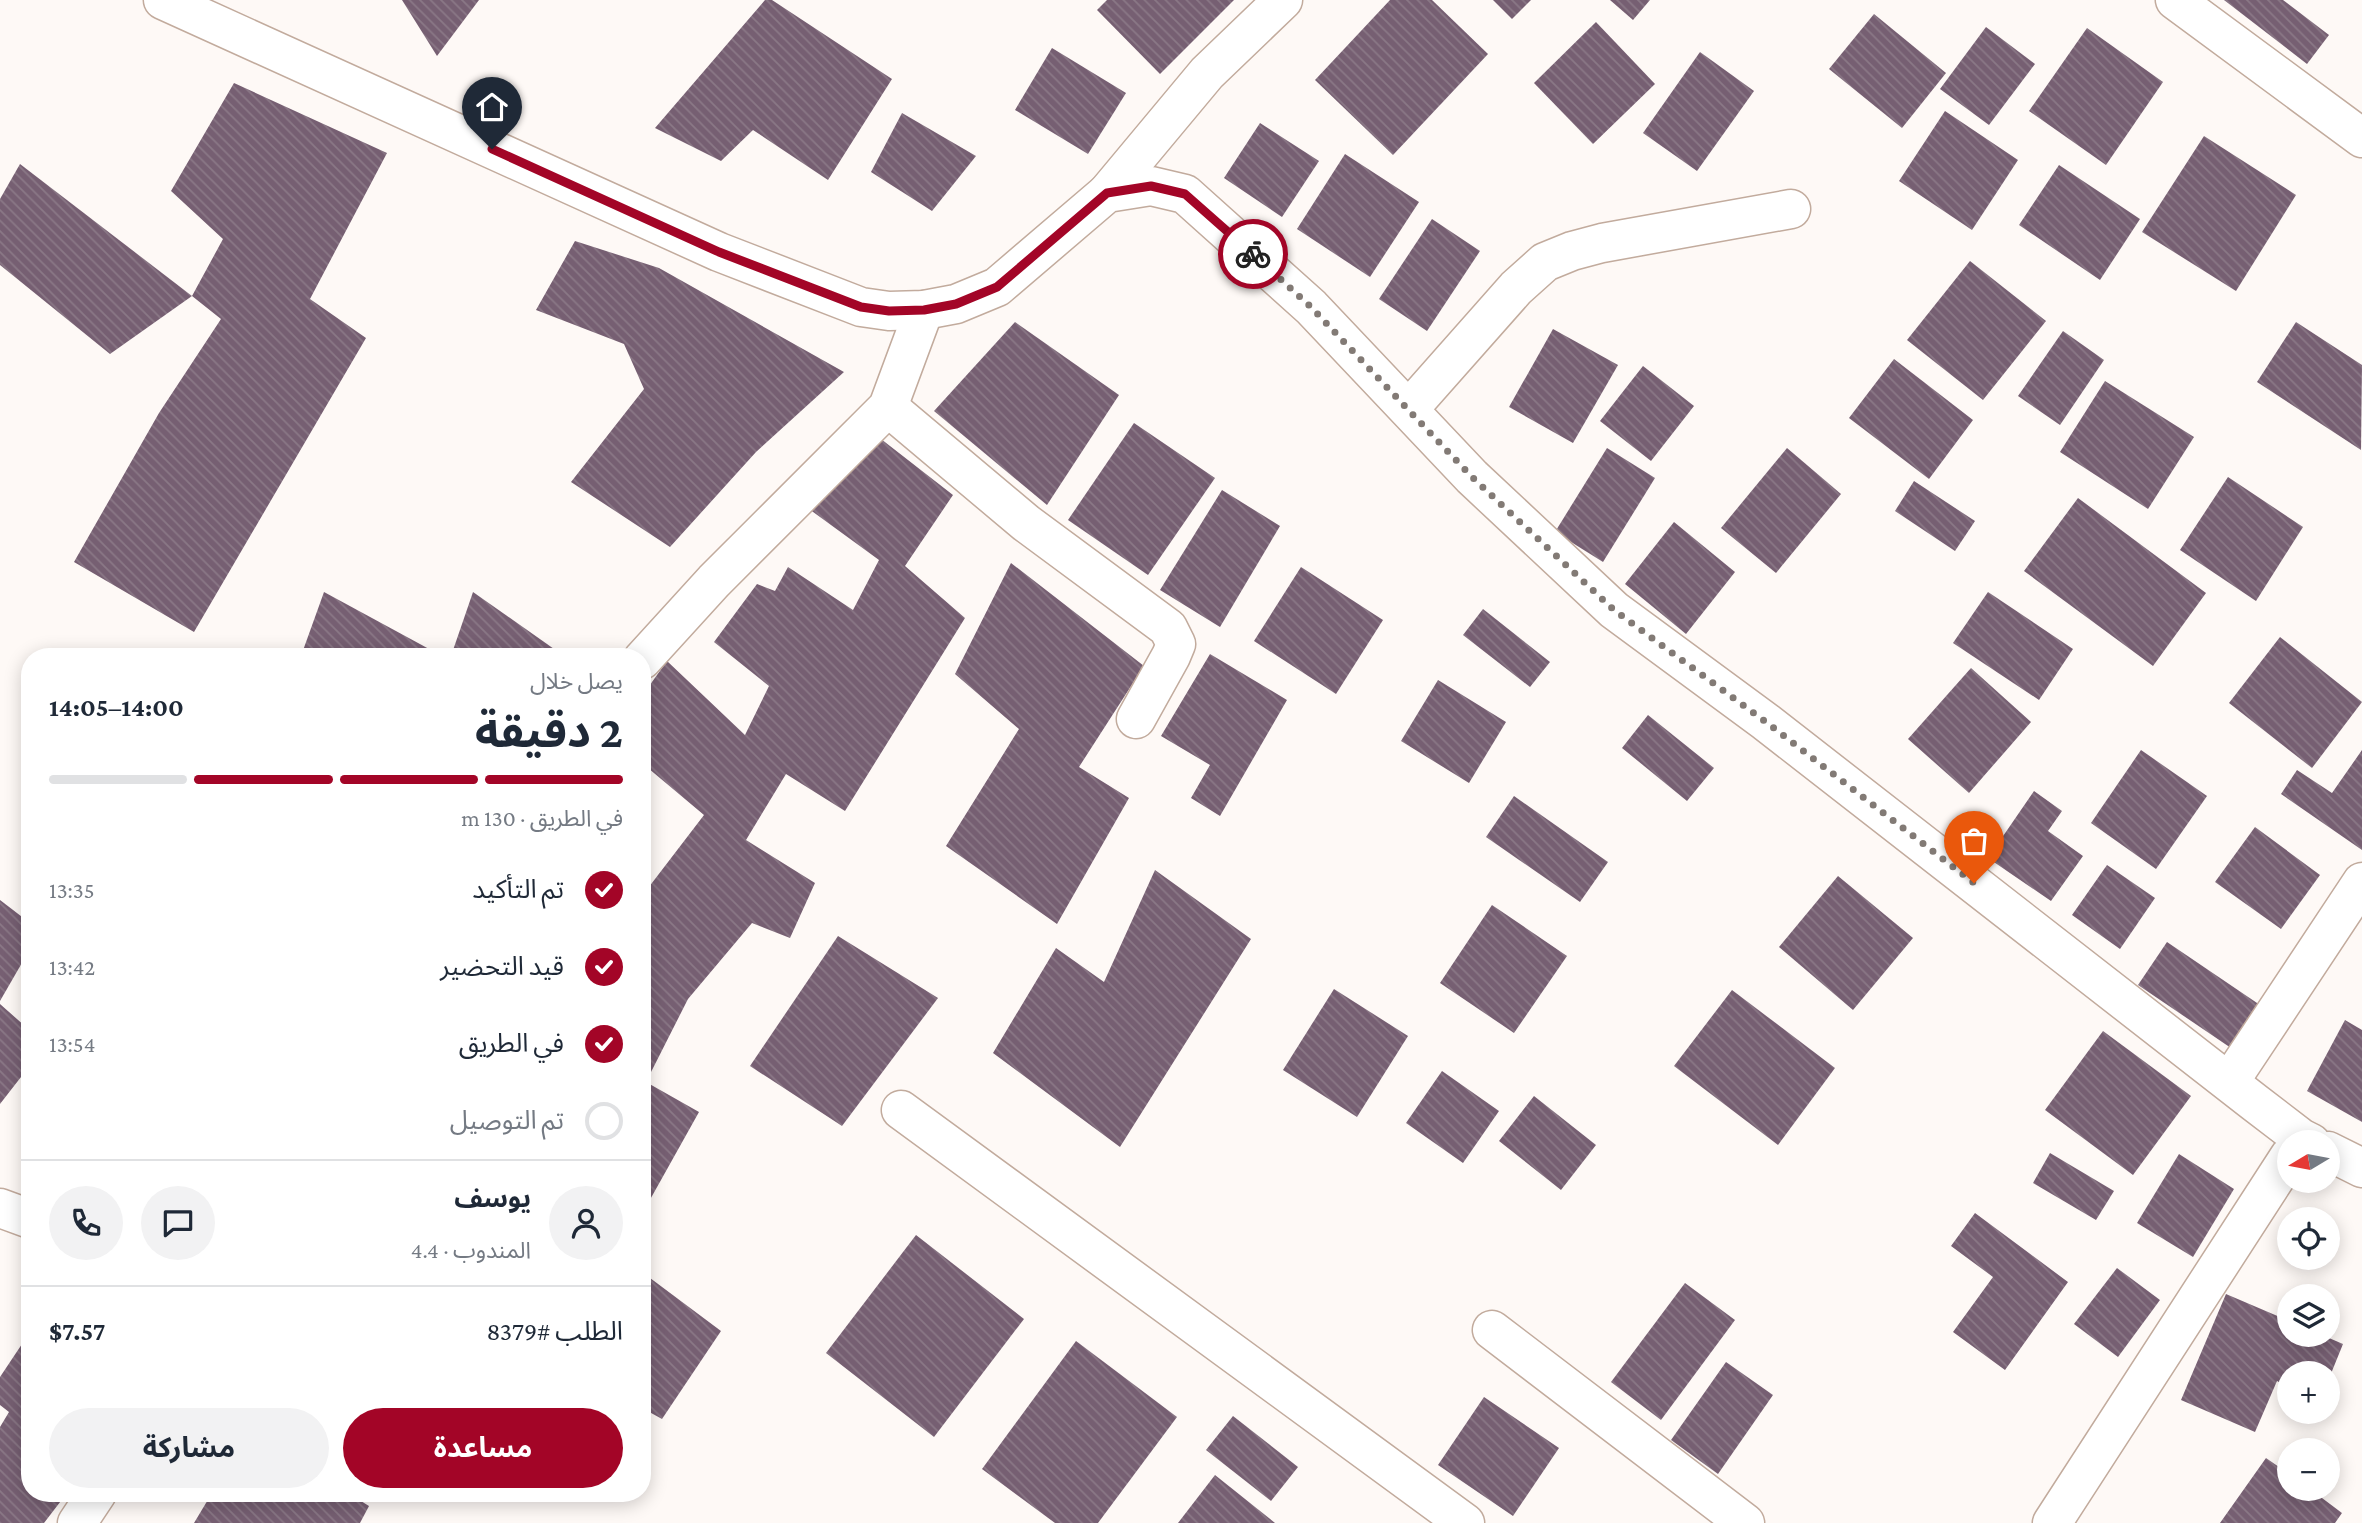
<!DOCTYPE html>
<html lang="ar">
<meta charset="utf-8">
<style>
:root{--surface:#fff;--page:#f2f2f3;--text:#1f2937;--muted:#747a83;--line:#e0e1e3;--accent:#a30527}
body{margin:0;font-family:"Crimson Pro","Noto Sans Arabic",serif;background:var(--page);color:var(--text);direction:rtl;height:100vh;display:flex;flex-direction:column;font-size:26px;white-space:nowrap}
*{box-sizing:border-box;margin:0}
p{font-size:23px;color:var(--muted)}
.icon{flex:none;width:38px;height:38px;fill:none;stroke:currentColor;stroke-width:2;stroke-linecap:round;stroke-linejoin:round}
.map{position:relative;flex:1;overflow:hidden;direction:ltr}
.details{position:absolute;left:21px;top:648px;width:630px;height:854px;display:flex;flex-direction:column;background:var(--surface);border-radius:28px;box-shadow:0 4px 18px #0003;direction:rtl}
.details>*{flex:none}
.needle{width:46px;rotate:260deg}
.tools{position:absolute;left:2277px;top:1130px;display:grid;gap:14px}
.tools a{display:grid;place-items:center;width:63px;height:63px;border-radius:50%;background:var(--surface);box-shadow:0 4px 18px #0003;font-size:35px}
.pin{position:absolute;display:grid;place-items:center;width:60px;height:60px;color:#fff;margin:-72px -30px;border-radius:50% 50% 50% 0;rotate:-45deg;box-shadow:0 0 7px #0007}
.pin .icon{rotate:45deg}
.courier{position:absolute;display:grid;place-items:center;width:70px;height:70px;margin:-35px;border:5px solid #a30527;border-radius:50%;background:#fff;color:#222;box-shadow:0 2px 9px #0007}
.summary em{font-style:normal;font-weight:700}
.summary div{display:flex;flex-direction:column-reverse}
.summary{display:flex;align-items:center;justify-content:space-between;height:119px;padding:0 28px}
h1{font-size:46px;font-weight:700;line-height:52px}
.bar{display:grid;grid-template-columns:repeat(4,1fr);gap:10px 7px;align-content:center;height:84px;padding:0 28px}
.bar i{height:9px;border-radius:5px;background:var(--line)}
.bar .selected{background:var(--accent)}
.bar p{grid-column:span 4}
.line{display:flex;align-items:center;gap:18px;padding:0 28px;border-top:2px solid var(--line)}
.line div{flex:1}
.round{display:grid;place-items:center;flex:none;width:74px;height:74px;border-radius:37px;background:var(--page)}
ol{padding:0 28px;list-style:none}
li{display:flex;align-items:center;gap:21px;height:77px}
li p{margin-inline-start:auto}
li .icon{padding:7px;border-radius:50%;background:var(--accent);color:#fff;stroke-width:4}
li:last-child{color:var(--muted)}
li i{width:38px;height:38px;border:4px solid var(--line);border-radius:50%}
.primary-button{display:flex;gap:14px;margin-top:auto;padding:14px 28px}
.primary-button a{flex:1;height:80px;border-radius:42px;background:var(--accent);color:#fff;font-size:28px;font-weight:700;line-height:80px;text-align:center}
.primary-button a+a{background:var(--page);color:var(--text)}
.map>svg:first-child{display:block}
.building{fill:url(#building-back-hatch)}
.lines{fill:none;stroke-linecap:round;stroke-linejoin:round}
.minor-casing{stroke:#c2ab9d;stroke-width:41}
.minor{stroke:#fff;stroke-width:38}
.done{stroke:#827a75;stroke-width:7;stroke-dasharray:0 12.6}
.route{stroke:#a30527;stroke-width:9}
</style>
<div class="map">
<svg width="2362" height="1523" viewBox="0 0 2362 1523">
<defs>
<pattern id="building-back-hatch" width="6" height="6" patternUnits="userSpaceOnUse" patternTransform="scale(1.75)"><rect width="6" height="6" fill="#765f72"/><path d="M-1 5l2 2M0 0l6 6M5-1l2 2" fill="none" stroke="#8a7886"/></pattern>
</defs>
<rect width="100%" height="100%" fill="#fef9f6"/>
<g class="building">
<path d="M 402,0 L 479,0 L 437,56 Z"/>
<path d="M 765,0 L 772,0 L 892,79 L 828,180 L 753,130 L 721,161 L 655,128 Z"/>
<path d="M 1107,0 L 1234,0 L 1160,74 L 1097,10 Z"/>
<path d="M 1390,0 L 1432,0 L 1488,54 L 1393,155 L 1315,80 Z"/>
<path d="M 1493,0 L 1531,0 L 1512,19 Z"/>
<path d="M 1610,0 L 1650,0 L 1633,20 Z"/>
<path d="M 2224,0 L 2283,0 L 2329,35 L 2307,64 Z"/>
<path d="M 1874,14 L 1946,73 L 1902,128 L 1829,69 Z"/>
<path d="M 1596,22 L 1655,84 L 1593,144 L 1534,83 Z"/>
<path d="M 1986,27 L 2035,64 L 1989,125 L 1940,89 Z"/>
<path d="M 2087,28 L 2163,82 L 2106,165 L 2029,111 Z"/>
<path d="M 1052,48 L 1126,93 L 1088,154 L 1015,110 Z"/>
<path d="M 1700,52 L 1754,91 L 1697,171 L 1643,133 Z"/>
<path d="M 234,83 L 387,153 L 310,299 L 366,338 L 194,632 L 74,562 L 159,413 L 221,319 L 192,296 L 223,239 L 171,191 Z"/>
<path d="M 1945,111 L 2018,160 L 1972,230 L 1899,181 Z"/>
<path d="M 902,113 L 976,156 L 932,211 L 871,172 Z"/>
<path d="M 1260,123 L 1319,161 L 1282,217 L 1224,178 Z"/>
<path d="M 2204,136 L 2296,195 L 2236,291 L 2142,232 Z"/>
<path d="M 1345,154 L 1419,202 L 1370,277 L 1297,229 Z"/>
<path d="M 20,164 L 192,296 L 110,354 L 0,265 L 0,199 Z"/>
<path d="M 2059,165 L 2140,219 L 2100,280 L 2019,225 Z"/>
<path d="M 1432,219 L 1480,251 L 1427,331 L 1379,299 Z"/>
<path d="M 575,241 L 659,268 L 844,372 L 756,452 L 670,547 L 571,482 L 644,389 L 624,344 L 536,310 Z"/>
<path d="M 1970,261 L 2046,321 L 1983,400 L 1907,340 Z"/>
<path d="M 1015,322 L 1119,395 L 1047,505 L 934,411 Z"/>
<path d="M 2296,322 L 2362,365 L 2361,450 L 2257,382 Z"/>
<path d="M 1553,329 L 1618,365 L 1573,443 L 1509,407 Z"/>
<path d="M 2063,331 L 2104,360 L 2060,425 L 2018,396 Z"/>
<path d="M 1894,359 L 1973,420 L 1929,479 L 1849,418 Z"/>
<path d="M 1643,366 L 1694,406 L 1651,461 L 1600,421 Z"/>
<path d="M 2105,381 L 2194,437 L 2148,509 L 2060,452 Z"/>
<path d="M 1134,423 L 1215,478 L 1148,575 L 1068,520 Z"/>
<path d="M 881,439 L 953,495 L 905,566 L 965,618 L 845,811 L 786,774 L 746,840 L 815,883 L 790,938 L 752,923 L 688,999 L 646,1082 L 699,1112 L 642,1214 L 642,896 L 704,815 L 642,763 L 642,696 L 667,661 L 745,735 L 769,686 L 714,642 L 757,584 L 775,591 L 788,567 L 853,610 L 879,560 L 809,509 Z"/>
<path d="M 1607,448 L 1655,478 L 1603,562 L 1555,532 Z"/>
<path d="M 1787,448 L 1841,494 L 1776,573 L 1721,528 Z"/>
<path d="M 2228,477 L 2303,527 L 2256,601 L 2180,550 Z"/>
<path d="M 1914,481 L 1975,521 L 1955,551 L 1895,511 Z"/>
<path d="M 1222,490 L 1280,526 L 1220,627 L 1160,590 Z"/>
<path d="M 2078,498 L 2206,593 L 2153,666 L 2024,571 Z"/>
<path d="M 1674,522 L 1735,572 L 1686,634 L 1625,584 Z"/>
<path d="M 1011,563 L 1144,666 L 1079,767 L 1129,798 L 1057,924 L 946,846 L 1019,729 L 955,674 Z"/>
<path d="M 1301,567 L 1383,620 L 1336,694 L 1254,641 Z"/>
<path d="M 324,592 L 442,656 L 301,656 Z"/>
<path d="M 473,592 L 564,656 L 451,656 Z"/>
<path d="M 1988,592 L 2073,649 L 2039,700 L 1953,643 Z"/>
<path d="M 1483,609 L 1550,662 L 1530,687 L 1463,635 Z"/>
<path d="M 2280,637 L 2362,702 L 2312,768 L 2229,703 Z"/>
<path d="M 1210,654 L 1287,700 L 1220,816 L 1191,798 L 1210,765 L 1161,736 Z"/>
<path d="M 1971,668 L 2031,722 L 1969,793 L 1908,739 Z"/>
<path d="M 1438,680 L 1506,722 L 1469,783 L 1401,741 Z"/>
<path d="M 1648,715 L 1714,768 L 1687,801 L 1622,748 Z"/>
<path d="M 2141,750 L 2207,796 L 2156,869 L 2091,823 Z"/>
<path d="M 2362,750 L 2362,850 L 2281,794 L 2297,770 L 2332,793 Z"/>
<path d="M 2034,791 L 2062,811 L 2048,831 L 2083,856 L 2051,901 L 1988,858 Z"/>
<path d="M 1514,796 L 1608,862 L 1580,902 L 1486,837 Z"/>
<path d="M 2255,827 L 2320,875 L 2281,929 L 2215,882 Z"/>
<path d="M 2107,865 L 2155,898 L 2120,949 L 2072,915 Z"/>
<path d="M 1155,870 L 1251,939 L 1120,1147 L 993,1053 L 1056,948 L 1104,982 Z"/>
<path d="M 1838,876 L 1913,938 L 1853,1010 L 1779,947 Z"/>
<path d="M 0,900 L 30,923 L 30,949 L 0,1001 Z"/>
<path d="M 1492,905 L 1567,956 L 1514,1033 L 1440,983 Z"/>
<path d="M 838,936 L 938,998 L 842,1126 L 750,1066 Z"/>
<path d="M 2167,942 L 2260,1005 L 2231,1048 L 2138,985 Z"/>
<path d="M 1334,989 L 1408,1036 L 1357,1117 L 1283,1070 Z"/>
<path d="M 1732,990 L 1835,1068 L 1778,1145 L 1674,1066 Z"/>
<path d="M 0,1004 L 26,1027 L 30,1021 L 30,1030 L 26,1027 L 28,1068 L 0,1104 Z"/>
<path d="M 2345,1020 L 2362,1030 L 2362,1122 L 2307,1091 Z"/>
<path d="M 2103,1031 L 2191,1096 L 2133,1175 L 2045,1110 Z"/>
<path d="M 1442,1071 L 1499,1111 L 1463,1163 L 1406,1123 Z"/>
<path d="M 1534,1096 L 1596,1145 L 1561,1190 L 1499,1141 Z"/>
<path d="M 2050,1153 L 2114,1191 L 2096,1220 L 2033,1183 Z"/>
<path d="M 2179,1154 L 2234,1189 L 2193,1257 L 2137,1223 Z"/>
<path d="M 1975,1213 L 2068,1282 L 2005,1370 L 1953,1332 L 1993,1277 L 1951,1246 Z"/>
<path d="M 916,1235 L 1024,1319 L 934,1437 L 826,1353 Z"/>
<path d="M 2117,1268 L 2160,1300 L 2118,1357 L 2074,1324 Z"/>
<path d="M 642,1272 L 721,1331 L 662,1419 L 642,1408 Z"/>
<path d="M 1685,1283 L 1735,1320 L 1661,1420 L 1611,1382 Z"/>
<path d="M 2226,1294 L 2289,1321 L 2289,1335 L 2322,1335 L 2343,1344 L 2328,1381 L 2328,1374 L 2289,1374 L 2289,1387 L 2277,1381 L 2255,1432 L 2181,1400 Z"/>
<path d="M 30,1332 L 30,1493 L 67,1493 L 44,1523 L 0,1523 L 0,1427 L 9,1412 L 0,1405 L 0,1377 Z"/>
<path d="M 1076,1341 L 1177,1417 L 1098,1523 L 1055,1523 L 982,1469 Z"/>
<path d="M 1726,1362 L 1773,1395 L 1718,1474 L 1671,1440 Z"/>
<path d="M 1484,1397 L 1559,1448 L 1513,1516 L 1438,1465 Z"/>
<path d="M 1233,1416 L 1298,1467 L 1271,1501 L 1206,1450 Z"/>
<path d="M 2266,1458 L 2289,1474 L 2289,1489 L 2310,1489 L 2342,1513 L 2335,1523 L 2220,1523 Z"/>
<path d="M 1215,1475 L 1275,1523 L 1178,1523 Z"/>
<path d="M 212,1493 L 348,1493 L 369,1506 L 360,1523 L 194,1523 Z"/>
</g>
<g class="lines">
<g class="minor-casing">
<g id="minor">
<path d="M 163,0 L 719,252 L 861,307 L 889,311 L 924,310 L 956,304 L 997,287 L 1107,193 L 1151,186 L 1185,194 L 1311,307 L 1472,477 L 1614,610 L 1766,722 L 2254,1102 L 2301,1138 L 2311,1143"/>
<path d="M 2175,0 L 2362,138"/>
<path d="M 1107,193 L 1207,73 L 1283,0"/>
<path d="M 888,407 L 1026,523 L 1168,628 L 1176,644 L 1171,656 L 1136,719"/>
<path d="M 1409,409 L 1516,288 L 1545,262 L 1572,251 L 1602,243 L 1791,209"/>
<path d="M 642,660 L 714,581 L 888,407 L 924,310"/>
<path d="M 2230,1081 L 2362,882"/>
<path d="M 901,1110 L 1465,1523"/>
<path d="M 2328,1151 L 2362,1168"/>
<path d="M 0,1208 L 30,1219"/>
<path d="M 1492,1330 L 1745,1523"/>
<path d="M 77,1523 L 97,1493"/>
<path d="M 2052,1523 L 2289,1157"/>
</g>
</g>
<use href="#minor" class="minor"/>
</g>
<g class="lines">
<path class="done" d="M 1253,254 L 1311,307 L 1472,477 L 1614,610 L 1766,722 L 1974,883"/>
<path class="route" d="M 492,149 L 719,252 L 861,307 L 889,311 L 924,310 L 956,304 L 997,287 L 1107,193 L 1151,186 L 1185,194 L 1253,254"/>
</g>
</svg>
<div class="tools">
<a><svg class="needle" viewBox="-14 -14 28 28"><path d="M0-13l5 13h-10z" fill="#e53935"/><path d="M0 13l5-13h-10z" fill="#747a83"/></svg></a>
<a><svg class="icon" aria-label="locate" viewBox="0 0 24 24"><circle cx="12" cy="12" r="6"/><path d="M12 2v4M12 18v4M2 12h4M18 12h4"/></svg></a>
<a><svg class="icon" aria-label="layers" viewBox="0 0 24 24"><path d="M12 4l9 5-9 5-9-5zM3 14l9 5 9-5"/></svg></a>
<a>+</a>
<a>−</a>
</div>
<div class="pin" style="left:1974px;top:883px;background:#ea580c"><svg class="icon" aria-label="bag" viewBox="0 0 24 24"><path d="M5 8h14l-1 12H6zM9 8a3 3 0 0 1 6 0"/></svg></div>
<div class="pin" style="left:492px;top:149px;background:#1f2937"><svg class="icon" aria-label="home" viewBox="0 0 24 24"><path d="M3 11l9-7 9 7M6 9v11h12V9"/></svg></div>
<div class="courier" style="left:1253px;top:254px"><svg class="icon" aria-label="bike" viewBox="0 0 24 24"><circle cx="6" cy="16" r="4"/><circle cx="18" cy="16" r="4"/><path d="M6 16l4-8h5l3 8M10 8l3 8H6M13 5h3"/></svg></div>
<section class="details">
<div class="summary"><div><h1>2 دقيقة</h1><p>يصل خلال</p></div><em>14:00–14:05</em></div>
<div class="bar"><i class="selected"></i><i class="selected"></i><i class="selected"></i><i></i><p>في الطريق · 130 m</p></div>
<ol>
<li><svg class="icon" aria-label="check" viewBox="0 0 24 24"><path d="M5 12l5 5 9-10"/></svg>تم التأكيد<p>13:35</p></li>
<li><svg class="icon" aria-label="check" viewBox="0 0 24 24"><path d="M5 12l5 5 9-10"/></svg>قيد التحضير<p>13:42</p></li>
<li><svg class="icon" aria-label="check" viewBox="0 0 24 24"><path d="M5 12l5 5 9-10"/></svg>في الطريق<p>13:54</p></li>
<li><i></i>تم التوصيل</li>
</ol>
<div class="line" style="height:126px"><a class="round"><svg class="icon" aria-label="person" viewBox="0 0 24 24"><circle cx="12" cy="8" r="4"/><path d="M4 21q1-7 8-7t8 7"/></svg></a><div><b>يوسف</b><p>المندوب · 4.4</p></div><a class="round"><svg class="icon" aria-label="chat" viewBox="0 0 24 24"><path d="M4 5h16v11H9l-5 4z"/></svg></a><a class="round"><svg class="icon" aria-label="phone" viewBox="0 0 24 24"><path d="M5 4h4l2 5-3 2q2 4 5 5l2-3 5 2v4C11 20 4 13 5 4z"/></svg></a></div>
<div class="line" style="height:91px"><div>الطلب #8379</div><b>$7.57</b></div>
<div class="primary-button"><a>مساعدة</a><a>مشاركة</a></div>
</section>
</div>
